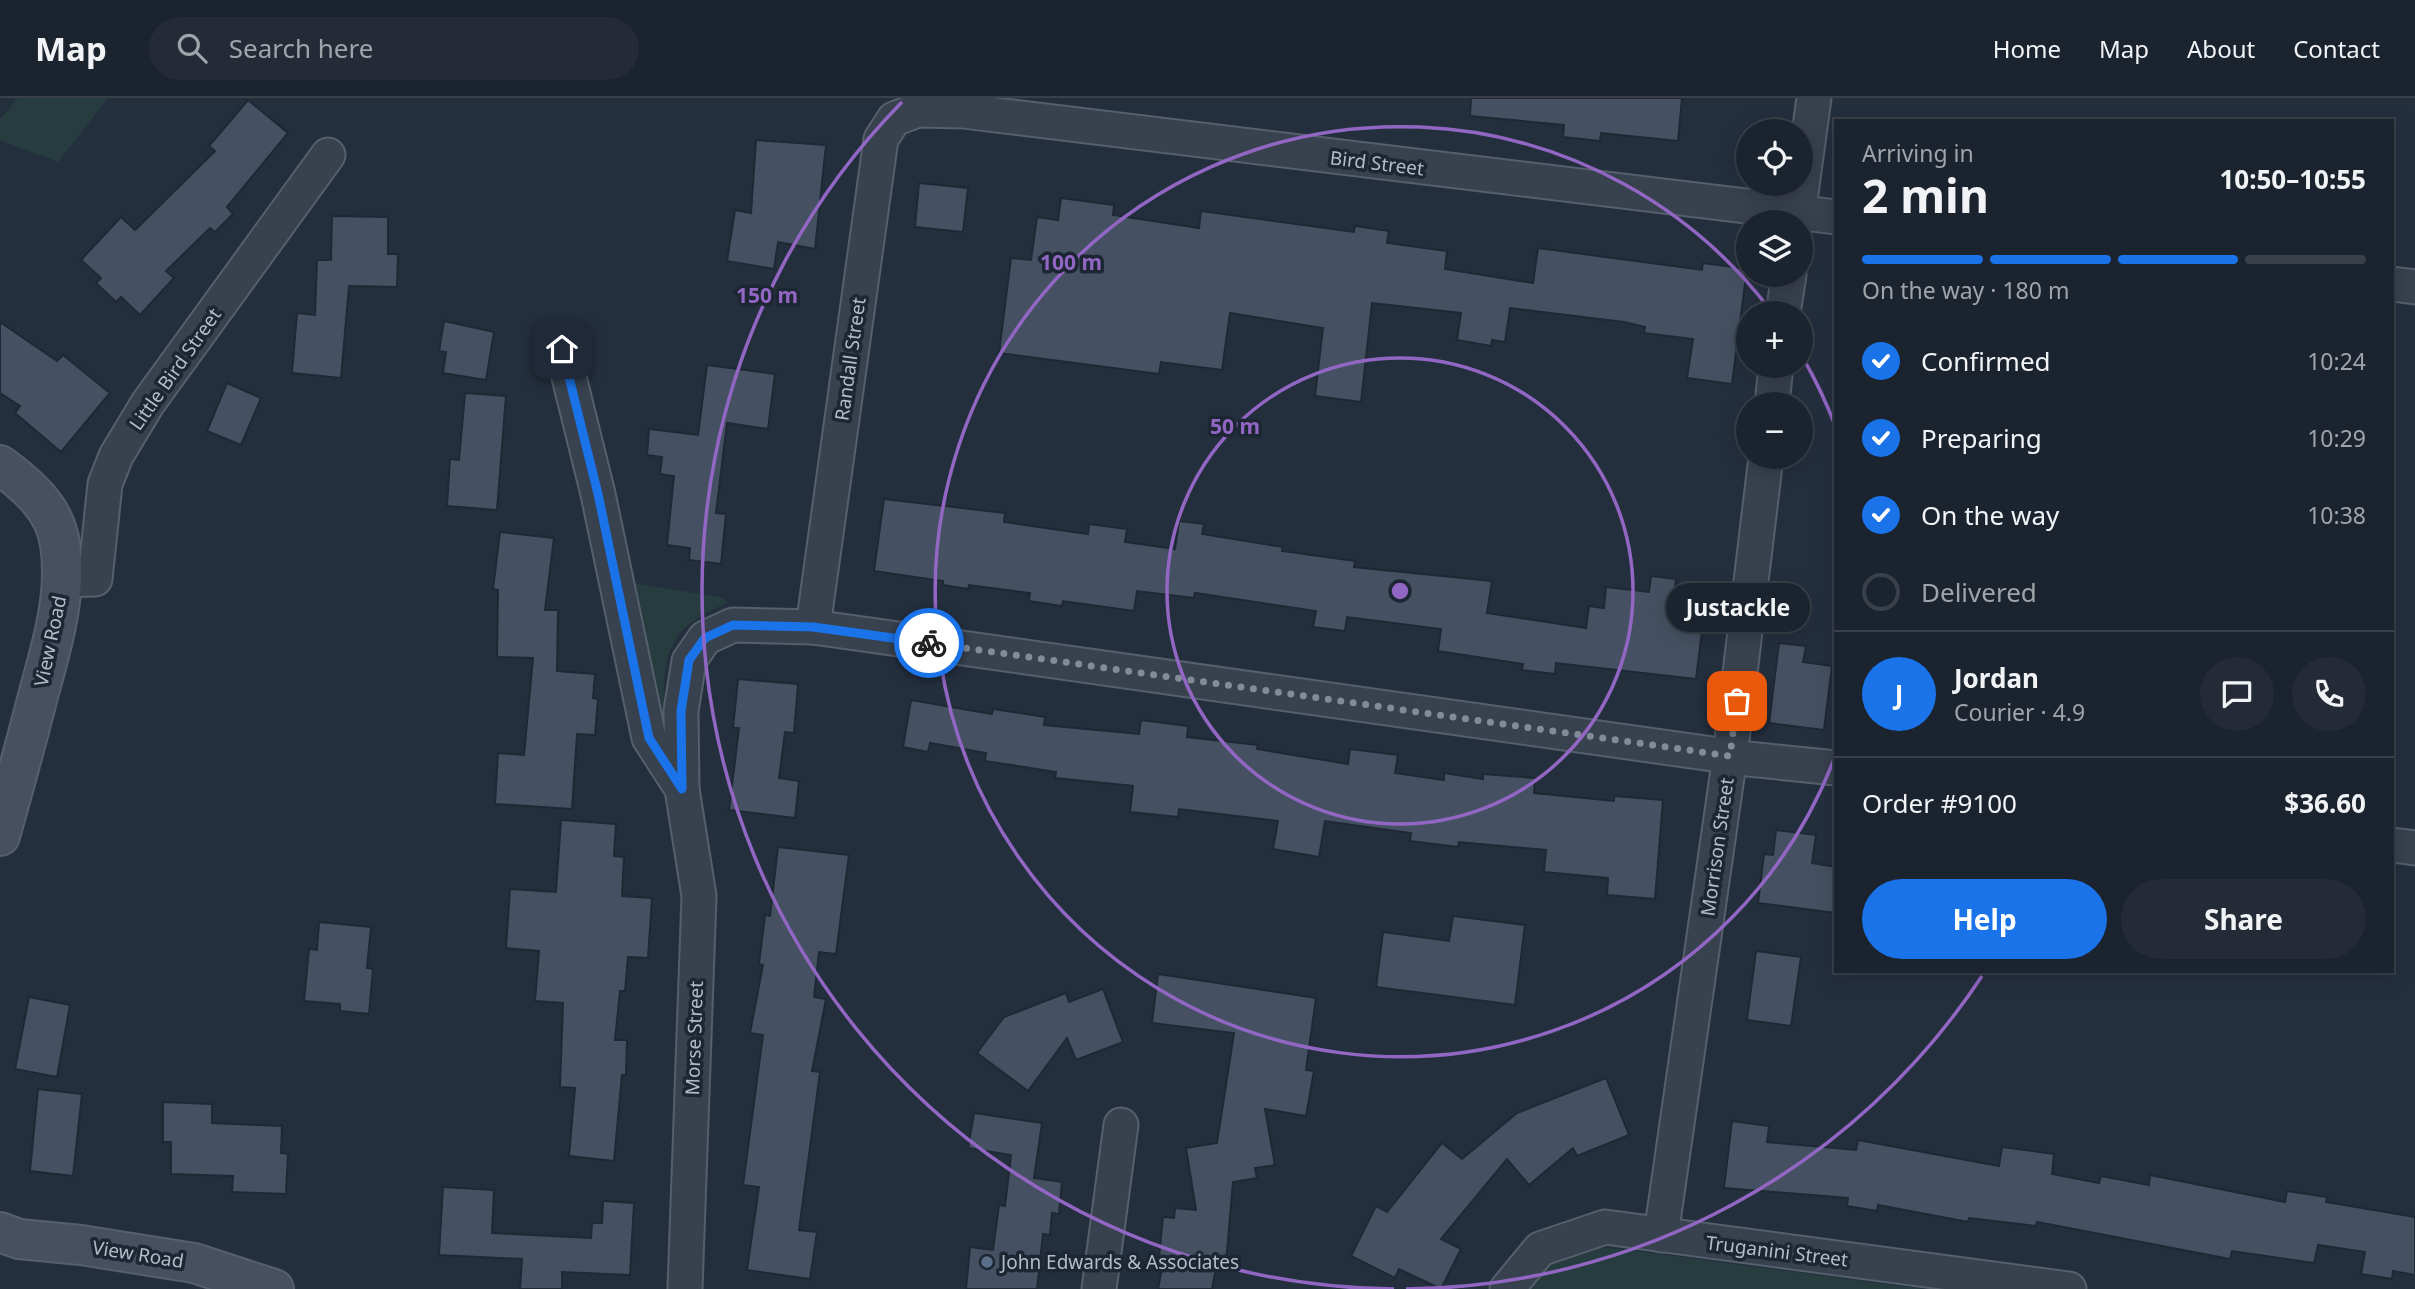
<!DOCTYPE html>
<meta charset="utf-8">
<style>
:root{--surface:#1b232e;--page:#242b36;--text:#f1f3f6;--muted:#a0a4aa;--line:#39404a;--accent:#1a73e8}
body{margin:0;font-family:"Noto Sans",sans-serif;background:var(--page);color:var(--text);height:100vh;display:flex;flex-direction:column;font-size:26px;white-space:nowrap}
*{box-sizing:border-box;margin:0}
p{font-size:23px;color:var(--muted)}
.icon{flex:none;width:38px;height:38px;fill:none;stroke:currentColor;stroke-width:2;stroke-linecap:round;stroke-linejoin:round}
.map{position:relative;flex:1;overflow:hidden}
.sheet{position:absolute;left:1834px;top:21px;width:560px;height:854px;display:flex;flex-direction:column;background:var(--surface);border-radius:0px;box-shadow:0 4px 18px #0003,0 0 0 2px var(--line)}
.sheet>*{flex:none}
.tools{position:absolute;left:1736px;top:21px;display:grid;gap:14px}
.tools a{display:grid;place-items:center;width:77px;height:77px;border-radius:50%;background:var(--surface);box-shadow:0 4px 18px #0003,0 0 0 2px var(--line);font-size:35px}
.pin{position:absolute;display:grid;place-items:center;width:60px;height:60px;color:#fff;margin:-30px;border-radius:14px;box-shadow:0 4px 10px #0006}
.courier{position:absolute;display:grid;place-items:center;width:70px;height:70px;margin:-35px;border:5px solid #1a73e8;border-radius:50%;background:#fff;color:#222;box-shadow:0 2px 9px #0007}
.bubble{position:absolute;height:49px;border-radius:24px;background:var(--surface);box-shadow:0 4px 18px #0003,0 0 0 2px var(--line);font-size:23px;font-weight:700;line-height:49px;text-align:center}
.head em{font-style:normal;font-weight:700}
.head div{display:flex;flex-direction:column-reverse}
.head{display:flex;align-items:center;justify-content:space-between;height:119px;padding:0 28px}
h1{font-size:46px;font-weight:700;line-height:52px}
.bar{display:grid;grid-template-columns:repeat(4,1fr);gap:10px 7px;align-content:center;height:84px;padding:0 28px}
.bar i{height:9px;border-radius:5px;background:var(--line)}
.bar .active{background:var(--accent)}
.bar p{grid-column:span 4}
.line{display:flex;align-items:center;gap:18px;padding:0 28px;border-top:2px solid var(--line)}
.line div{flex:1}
.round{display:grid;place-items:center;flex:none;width:74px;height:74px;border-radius:37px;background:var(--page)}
ol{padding:0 28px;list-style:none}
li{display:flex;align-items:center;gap:21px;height:77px}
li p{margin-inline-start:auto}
li .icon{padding:7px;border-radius:50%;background:var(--accent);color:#fff;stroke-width:4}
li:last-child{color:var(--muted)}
li i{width:38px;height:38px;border:4px solid var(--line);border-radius:50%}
.cta{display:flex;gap:14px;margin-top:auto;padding:14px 28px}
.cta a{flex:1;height:80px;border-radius:42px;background:var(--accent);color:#fff;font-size:28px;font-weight:700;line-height:80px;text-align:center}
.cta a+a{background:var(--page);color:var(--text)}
header{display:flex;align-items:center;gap:42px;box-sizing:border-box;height:98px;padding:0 35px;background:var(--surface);border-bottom:2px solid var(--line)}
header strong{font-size:33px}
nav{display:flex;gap:38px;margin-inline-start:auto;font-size:24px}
.search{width:490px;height:63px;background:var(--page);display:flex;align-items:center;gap:18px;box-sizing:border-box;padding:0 24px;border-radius:38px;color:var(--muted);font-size:26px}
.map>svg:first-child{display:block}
.green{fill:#263c3f}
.building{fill:#455162;stroke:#1f2835;stroke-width:2}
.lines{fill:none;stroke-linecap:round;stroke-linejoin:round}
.street-casing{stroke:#565f6c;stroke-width:37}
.secondary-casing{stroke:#565f6c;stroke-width:42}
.street{stroke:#38414e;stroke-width:33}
.secondary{stroke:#465061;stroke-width:38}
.done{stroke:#828b98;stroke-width:7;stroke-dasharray:0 12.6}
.route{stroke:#1a73e8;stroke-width:9}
.ring{fill:none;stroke:#9266c3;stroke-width:3.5}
.service-dot{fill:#5c6f8a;stroke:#1d2633;stroke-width:2.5}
.labels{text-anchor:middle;stroke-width:7;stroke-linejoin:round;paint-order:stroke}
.street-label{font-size:19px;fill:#b4bcc9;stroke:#1d2633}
.poi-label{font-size:19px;fill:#b4bcc9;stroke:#1d2633;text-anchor:start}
.centre{fill:#9266c3;stroke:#1d2633;stroke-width:3.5}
.ring-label{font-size:21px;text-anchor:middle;font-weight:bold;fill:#9266c3;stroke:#1d2633;stroke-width:7;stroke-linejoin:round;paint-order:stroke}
</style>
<header>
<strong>Map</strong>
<div class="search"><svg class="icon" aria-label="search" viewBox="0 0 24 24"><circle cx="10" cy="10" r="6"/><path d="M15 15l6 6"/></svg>Search here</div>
<nav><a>Home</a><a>Map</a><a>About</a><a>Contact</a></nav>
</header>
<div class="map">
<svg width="2415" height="1191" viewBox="0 0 2415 1191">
<rect width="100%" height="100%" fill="#242f3e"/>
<g class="green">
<path d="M 18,0 L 108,0 L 58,64 L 0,42 L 0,21 Z"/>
<path d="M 633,485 L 725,500 L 726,506 C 662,531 662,564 665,626 L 657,627 Z"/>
<path d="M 1600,1149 L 1628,1152 L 1924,1191 L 1529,1191 L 1551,1166 Z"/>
</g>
<g class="building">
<path d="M 1471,0 L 1682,0 L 1678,43 L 1601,35 L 1600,43 L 1563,39 L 1564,27 L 1470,18 Z"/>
<path d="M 248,2 L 288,35 L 227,109 L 233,116 L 215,134 L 210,130 L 166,173 L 174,180 L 140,217 L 121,199 L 116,204 L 96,185 L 101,180 L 81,162 L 121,119 L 135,132 L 215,53 L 209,48 Z"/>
<path d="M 756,42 L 826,47 L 815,151 L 778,144 L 774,171 L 727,163 L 735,112 L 751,115 Z"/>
<path d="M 919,85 L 968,90 L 963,134 L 915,129 Z"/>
<path d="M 1061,100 L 1114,107 L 1113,117 L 1199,130 L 1201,113 L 1354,134 L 1355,128 L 1389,133 L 1387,145 L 1447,153 L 1445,171 L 1533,185 L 1538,150 L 1702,172 L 1703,165 L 1747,171 L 1732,286 L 1687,280 L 1693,241 L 1644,235 L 1645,229 L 1624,224 L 1510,210 L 1505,244 L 1492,242 L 1491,248 L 1457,242 L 1461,215 L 1372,205 L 1361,304 L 1315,298 L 1323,230 L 1230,215 L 1222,272 L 1161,264 L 1159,276 L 999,255 L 1011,160 L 1031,162 L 1037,119 L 1058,122 Z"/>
<path d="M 332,118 L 388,119 L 388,156 L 398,156 L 397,189 L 349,188 L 341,280 L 292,275 L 297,215 L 315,217 L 317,162 L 331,162 Z"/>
<path d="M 444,223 L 494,234 L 486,282 L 443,275 L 446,254 L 439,253 Z"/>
<path d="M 0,224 L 57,263 L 63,257 L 110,295 L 61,354 L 15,315 L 20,308 L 0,295 Z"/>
<path d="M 707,267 L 775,276 L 768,331 L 727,325 L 716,415 L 726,416 L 721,466 L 689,462 L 690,450 L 667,447 L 674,378 L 660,376 L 662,359 L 647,357 L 649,331 L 698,337 Z"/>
<path d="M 227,285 L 261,300 L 241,347 L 207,333 Z"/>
<path d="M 465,295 L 506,298 L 497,412 L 447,408 L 450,361 L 459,362 Z"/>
<path d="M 884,401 L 1005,415 L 1004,424 L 1088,436 L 1089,426 L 1127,431 L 1125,444 L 1175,451 L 1179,423 L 1204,426 L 1202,436 L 1283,449 L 1282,453 L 1355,463 L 1354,469 L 1492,483 L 1487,515 L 1586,530 L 1589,508 L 1604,510 L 1606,489 L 1649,494 L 1651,478 L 1676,481 L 1673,505 L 1705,509 L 1696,581 L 1556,565 L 1555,576 L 1522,572 L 1523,566 L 1438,553 L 1441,531 L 1347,519 L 1345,533 L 1313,529 L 1316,513 L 1195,495 L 1194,500 L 1137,493 L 1134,513 L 1063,503 L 1062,508 L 1029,503 L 1030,495 L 969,487 L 968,491 L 943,487 L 943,483 L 874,473 Z"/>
<path d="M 500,434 L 554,440 L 545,512 L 558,512 L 557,573 L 595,576 L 593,600 L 598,601 L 595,637 L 577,636 L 572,711 L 495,706 L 498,655 L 524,657 L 533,560 L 497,559 L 498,492 L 493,491 Z"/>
<path d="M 1779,545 L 1806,548 L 1803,564 L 1832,568 L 1824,632 L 1769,625 Z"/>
<path d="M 738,581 L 798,586 L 794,635 L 785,634 L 779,680 L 799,683 L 795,720 L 729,712 L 739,630 L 733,630 Z"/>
<path d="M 911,602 L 992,616 L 993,611 L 1045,619 L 1044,627 L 1139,636 L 1141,622 L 1188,628 L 1187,639 L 1258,647 L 1257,651 L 1348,666 L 1350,651 L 1398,657 L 1395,675 L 1444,682 L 1444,675 L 1483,681 L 1483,676 L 1535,680 L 1534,695 L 1614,703 L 1614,698 L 1663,702 L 1655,801 L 1607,797 L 1608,780 L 1544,774 L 1546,752 L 1459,744 L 1458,749 L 1410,743 L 1411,735 L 1325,723 L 1319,759 L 1273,751 L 1278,723 L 1179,711 L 1178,719 L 1130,714 L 1133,688 L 1055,680 L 1056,674 L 985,663 L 986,655 L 930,645 L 928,654 L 903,649 Z"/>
<path d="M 561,722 L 616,726 L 614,758 L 624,759 L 622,798 L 652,800 L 648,860 L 628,859 L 625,893 L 620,893 L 615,942 L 627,942 L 626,977 L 622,977 L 614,1063 L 569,1058 L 575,990 L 560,989 L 563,905 L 535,903 L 539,853 L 506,850 L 510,791 L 556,794 Z"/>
<path d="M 1776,732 L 1816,737 L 1812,765 L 1836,769 L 1836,815 L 1758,805 L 1764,756 L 1773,757 Z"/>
<path d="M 778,749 L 849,757 L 836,856 L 819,854 L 814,899 L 826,901 L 812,973 L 820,974 L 799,1132 L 817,1134 L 810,1181 L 747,1172 L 759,1089 L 743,1087 L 763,937 L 750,935 L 763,867 L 759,866 L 765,817 L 770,818 Z"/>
<path d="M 1453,818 L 1525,827 L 1515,907 L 1376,889 L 1383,834 L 1449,843 Z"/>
<path d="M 319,824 L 371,829 L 367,870 L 373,871 L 369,916 L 340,913 L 340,906 L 304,903 L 309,851 L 317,852 Z"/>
<path d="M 1756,853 L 1801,859 L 1791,928 L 1747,922 Z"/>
<path d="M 1158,876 L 1316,900 L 1306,972 L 1314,973 L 1306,1018 L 1265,1011 L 1275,1067 L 1255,1070 L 1257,1080 L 1233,1084 L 1226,1165 L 1217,1164 L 1212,1191 L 1158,1191 L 1164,1159 L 1159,1159 L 1163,1119 L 1174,1120 L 1175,1110 L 1196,1112 L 1186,1050 L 1217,1045 L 1234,935 L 1152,925 Z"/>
<path d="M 1103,891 L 1123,944 L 1076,962 L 1067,940 L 1028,993 L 977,955 L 1004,919 L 1066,895 L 1069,904 Z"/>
<path d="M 29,899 L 70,907 L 57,979 L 15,971 Z"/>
<path d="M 1606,980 L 1629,1037 L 1577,1058 L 1573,1050 L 1529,1087 L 1507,1061 L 1441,1141 L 1461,1151 L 1441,1191 L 1399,1171 L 1395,1180 L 1351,1158 L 1376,1108 L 1387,1114 L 1442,1045 L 1462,1061 L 1517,1015 Z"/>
<path d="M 38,991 L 82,996 L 73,1078 L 30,1073 Z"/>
<path d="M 163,1004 L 212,1006 L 212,1025 L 282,1028 L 281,1055 L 288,1056 L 286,1096 L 232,1094 L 233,1078 L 171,1076 L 171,1044 L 163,1044 Z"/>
<path d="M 974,1015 L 1042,1025 L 1034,1080 L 1062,1084 L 1059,1116 L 1052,1115 L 1050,1137 L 1043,1136 L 1037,1191 L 966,1191 L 970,1149 L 993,1152 L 999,1107 L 1005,1108 L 1011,1057 L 968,1050 Z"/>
<path d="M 1732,1023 L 1769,1028 L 1767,1044 L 1856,1052 L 1858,1042 L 1999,1068 L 2002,1049 L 2054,1056 L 2052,1076 L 2099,1085 L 2101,1078 L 2149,1087 L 2150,1077 L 2285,1104 L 2287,1093 L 2327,1099 L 2326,1104 L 2415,1119 L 2415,1177 L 2393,1173 L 2392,1181 L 2361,1176 L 2365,1154 L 2318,1147 L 2314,1165 L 2232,1153 L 2230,1161 L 2037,1124 L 2036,1128 L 1969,1120 L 1968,1124 L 1878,1107 L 1877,1113 L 1847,1108 L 1848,1100 L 1724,1090 Z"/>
<path d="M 443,1089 L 494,1092 L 492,1135 L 591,1140 L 592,1125 L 602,1125 L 603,1103 L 634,1105 L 630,1177 L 562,1174 L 562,1191 L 520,1191 L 522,1161 L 439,1157 Z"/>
</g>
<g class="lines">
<g class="street-casing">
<g id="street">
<path d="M 1797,124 L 1814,0"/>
<path d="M 2392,186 L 2415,189"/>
<path d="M 1783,215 L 1789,177"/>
<path d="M 562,251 L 598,396 L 649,640 L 682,691"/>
<path d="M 1772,306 L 1776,268"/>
<path d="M 62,482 L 95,481 L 105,386 L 116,358 L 148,305 L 328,57"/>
<path d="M 813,529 L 881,41 L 894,21 L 918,12 L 963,13 L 1836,119"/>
<path d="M 2392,747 L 2415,750"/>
<path d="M 1661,1137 L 1730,658 L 1766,359"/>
<path d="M 685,1191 L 699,798 L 682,691 L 681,613 L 689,563 L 705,540 L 733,527 L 813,529 L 1748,661 L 1836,670"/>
<path d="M 1099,1191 L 1121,1027"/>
<path d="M 1507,1191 L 1540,1151 L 1605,1129 L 2069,1191"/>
</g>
</g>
<g class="secondary-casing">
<g id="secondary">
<path d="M 0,367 C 27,387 55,410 60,446 C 68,497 51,550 38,598 C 26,645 13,692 0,738"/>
<path d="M 0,1134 L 19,1141 L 81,1147 L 194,1165 L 274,1191"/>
</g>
</g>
<use href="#street" class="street"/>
<use href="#secondary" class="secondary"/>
</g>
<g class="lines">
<path class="done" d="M 929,545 L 1730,658 L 1737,603"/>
<path class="route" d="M 562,251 L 598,396 L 649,640 L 682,691 L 681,613 L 689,562 L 705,540 L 733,527 L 813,529 L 929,545"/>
</g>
<g class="ring">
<circle cx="1400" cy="493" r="233"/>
<path d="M1836 656A465 465 0 1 1 1771 213M1803 260A465 465 0 0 1 1836 330"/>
<path d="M1982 878A698 698 0 0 1 1406 1191M1394 1191A698 698 0 0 1 902 4"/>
</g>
<circle class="service-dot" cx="987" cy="1164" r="7"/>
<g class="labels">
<g class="street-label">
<text transform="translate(1377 65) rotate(7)" y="7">Bird Street</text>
<text transform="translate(850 261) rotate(-82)" y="7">Randall Street</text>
<text transform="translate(175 271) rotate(-55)" y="7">Little Bird Street</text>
<text transform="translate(50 543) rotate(-78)" y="7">View Road</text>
<text transform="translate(1717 749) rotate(-82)" y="7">Morrison Street</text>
<text transform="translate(694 940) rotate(-88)" y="7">Morse Street</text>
<text transform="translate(1777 1153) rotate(7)" y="7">Truganini Street</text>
<text transform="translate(138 1156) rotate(9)" y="7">View Road</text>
</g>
<g class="poi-label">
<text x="1001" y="1171">John Edwards &amp; Associates</text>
</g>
</g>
<circle cx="1400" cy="493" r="10" class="centre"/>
<g class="ring-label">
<text x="1071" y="172">100 m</text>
<text x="767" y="205">150 m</text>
<text x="1235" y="336">50 m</text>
</g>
</svg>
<div class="tools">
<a><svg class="icon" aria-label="locate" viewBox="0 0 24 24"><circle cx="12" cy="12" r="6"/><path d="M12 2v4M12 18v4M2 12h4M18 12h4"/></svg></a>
<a><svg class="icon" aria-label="layers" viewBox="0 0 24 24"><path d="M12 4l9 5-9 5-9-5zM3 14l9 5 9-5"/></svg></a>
<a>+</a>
<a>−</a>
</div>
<div class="pin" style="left:1737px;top:603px;background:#ea580c"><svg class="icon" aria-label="bag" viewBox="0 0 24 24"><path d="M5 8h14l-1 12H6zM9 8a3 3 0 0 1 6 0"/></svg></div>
<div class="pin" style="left:562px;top:251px;background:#1f2937"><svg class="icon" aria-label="home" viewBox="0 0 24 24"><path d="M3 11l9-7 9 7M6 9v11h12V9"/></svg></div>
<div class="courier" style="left:929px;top:545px"><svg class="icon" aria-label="bike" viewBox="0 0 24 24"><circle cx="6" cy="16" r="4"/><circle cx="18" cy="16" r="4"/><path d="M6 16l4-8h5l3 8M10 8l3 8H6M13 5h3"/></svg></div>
<div class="bubble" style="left:1666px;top:485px;width:144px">Justackle</div>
<section class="sheet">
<div class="head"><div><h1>2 min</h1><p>Arriving in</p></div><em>10:50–10:55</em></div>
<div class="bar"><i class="active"></i><i class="active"></i><i class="active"></i><i></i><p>On the way · 180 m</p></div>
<ol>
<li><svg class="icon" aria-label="check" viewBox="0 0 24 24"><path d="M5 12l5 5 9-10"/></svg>Confirmed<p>10:24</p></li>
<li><svg class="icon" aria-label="check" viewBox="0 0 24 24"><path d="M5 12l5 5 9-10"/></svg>Preparing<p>10:29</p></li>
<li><svg class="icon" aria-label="check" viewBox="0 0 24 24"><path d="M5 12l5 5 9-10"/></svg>On the way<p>10:38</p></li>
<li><i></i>Delivered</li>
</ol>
<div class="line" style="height:126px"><b class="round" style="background:var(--accent);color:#fff">J</b><div><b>Jordan</b><p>Courier · 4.9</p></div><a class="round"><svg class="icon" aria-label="chat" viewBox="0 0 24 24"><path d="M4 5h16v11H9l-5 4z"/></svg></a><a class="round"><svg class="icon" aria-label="phone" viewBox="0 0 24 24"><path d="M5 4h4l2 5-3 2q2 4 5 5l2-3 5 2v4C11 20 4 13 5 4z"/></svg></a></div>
<div class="line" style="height:91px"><div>Order #9100</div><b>$36.60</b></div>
<div class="cta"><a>Help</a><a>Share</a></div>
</section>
</div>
